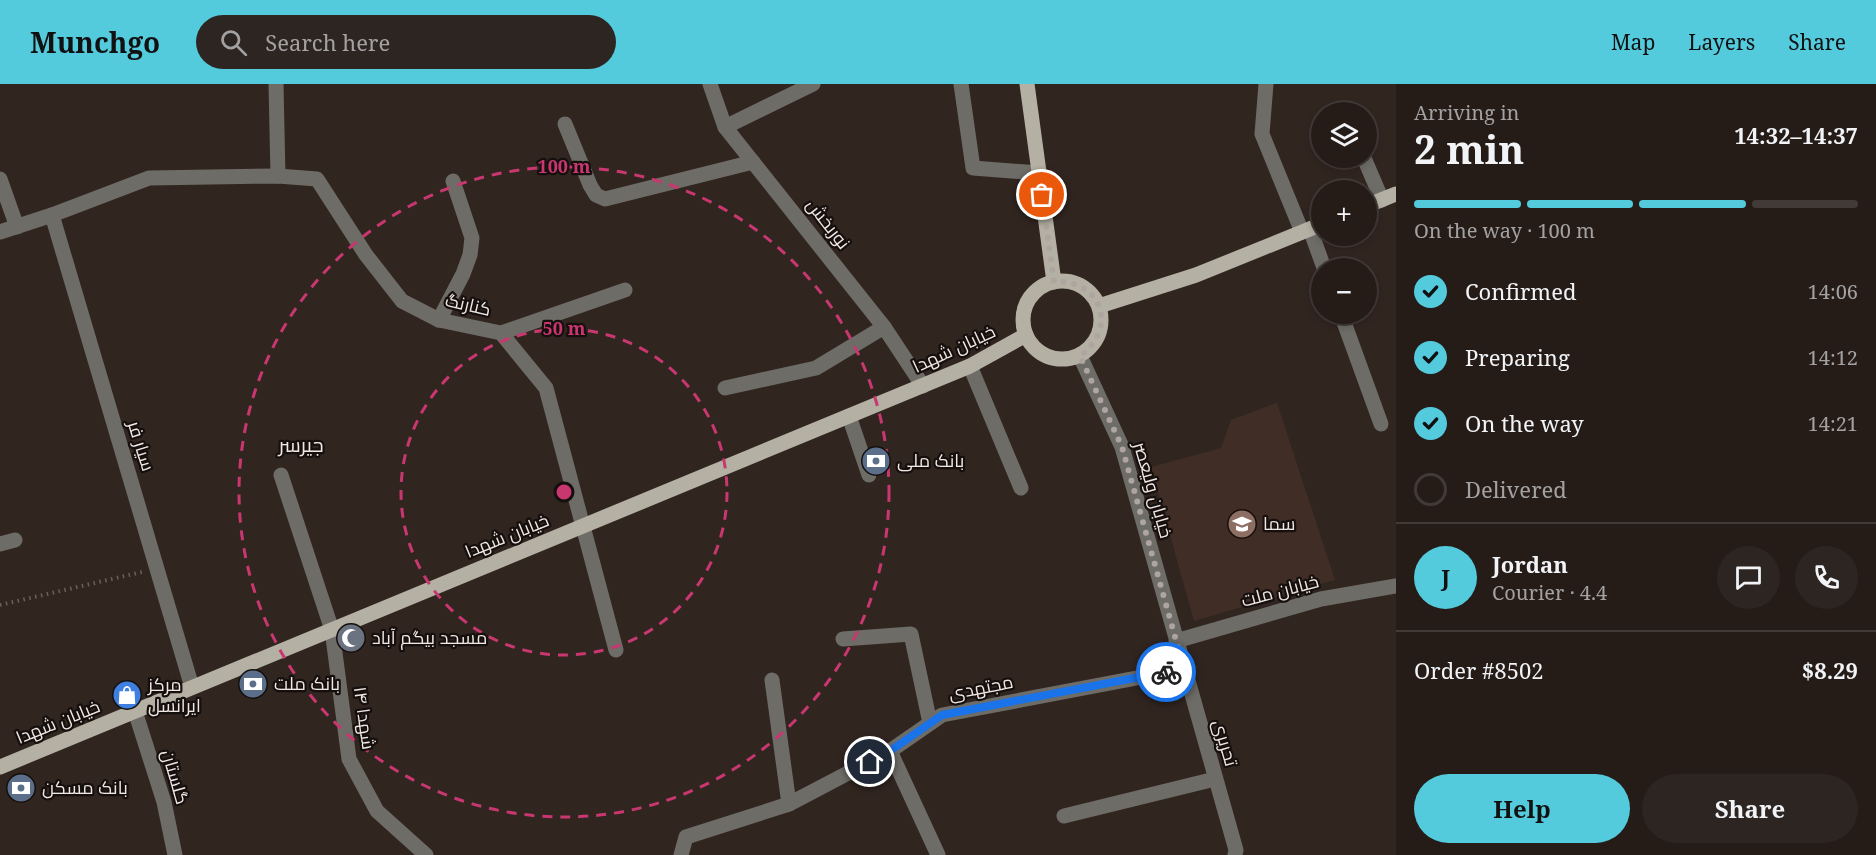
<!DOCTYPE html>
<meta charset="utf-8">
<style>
:root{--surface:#251c18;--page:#2d2521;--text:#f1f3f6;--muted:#a3a1a2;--line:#423a37;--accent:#54cadd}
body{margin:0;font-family:"Noto Serif",Cairo,serif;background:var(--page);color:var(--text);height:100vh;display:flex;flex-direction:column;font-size:22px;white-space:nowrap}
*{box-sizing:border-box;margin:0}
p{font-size:20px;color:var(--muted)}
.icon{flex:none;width:33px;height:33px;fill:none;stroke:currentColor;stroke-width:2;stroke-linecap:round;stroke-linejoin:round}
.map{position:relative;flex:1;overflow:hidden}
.panel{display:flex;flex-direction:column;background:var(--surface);width:480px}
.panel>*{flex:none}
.fabs{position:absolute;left:1311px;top:18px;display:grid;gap:12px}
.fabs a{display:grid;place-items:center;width:66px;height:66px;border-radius:50%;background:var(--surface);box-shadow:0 3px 9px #0003,0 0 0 2px var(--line);font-size:30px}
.pin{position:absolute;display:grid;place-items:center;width:51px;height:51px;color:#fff;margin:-26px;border:3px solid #fff;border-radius:50%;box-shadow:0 2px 6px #0007}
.courier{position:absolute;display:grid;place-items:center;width:60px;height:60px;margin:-30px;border:4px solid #1a73e8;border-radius:50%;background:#fff;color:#222;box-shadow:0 2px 8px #0007}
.head em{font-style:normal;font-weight:700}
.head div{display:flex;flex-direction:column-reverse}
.head{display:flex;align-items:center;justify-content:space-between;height:102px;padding:0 18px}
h1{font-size:39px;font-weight:700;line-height:45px}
.bar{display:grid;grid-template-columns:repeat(4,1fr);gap:9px 6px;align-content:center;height:72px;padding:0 18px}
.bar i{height:8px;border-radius:4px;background:var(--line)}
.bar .selected{background:var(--accent)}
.bar p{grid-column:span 4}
.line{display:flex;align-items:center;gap:15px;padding:0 18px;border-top:2px solid var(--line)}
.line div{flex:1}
.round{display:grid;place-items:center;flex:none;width:63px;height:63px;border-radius:32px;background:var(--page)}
ol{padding:0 18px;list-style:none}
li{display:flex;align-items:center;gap:18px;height:66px}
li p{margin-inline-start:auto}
li .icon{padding:6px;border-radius:50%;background:var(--accent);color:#111;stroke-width:4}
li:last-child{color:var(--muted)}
li i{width:33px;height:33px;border:3px solid var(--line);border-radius:50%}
.cta{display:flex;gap:12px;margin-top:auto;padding:12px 18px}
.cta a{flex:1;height:69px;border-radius:36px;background:var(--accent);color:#111;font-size:24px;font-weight:700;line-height:69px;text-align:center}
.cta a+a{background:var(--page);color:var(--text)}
header{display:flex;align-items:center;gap:36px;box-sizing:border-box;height:84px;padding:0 30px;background:var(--accent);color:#111}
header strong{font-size:28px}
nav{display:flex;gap:33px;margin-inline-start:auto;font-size:21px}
.search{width:420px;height:54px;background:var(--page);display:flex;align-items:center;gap:15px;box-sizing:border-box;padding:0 21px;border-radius:33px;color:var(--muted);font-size:22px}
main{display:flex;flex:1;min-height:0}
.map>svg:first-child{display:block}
.built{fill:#402d26}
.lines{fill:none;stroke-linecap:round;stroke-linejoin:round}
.path{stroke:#6b605b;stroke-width:4;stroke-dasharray:1.5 4.5;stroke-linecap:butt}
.minor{stroke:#6e6c66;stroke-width:15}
.major{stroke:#b4b1a4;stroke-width:15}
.done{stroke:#aea4a0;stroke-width:6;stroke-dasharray:0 10.8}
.route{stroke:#1a73e8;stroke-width:8}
.ring{fill:none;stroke:#c93770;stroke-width:3;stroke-dasharray:10 8}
.labels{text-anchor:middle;stroke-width:4.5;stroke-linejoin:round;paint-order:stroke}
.street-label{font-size:18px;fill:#f1e8e5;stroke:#150f0d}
.poi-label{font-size:18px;fill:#f1e8e5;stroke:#150f0d;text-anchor:start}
.neighbourhood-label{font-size:20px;fill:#f1e8e5;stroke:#150f0d}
.centre{fill:#c93770;stroke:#150f0d;stroke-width:3}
.ring-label{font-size:18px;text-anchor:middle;font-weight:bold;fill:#c93770;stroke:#150f0d;stroke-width:4.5;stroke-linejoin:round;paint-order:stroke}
</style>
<header>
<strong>Munchgo</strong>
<div class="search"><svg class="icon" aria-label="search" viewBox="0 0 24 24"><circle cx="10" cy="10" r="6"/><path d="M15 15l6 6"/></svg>Search here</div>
<nav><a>Map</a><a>Layers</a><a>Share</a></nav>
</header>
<main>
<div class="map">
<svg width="1396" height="771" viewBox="0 0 1396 771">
<rect width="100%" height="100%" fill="#312520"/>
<path class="built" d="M 1277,319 L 1335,496 L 1194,537 L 1151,383 L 1221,364 L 1231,336 Z"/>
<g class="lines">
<path class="path" d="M 0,521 L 142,488"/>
<g class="minor">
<path d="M 276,0 L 278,92"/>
<path d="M 710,0 L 725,43 L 884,243 L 923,302"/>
<path d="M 961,0 L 973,84 L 1039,89"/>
<path d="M 1266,0 L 1262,50 L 1302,148"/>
<path d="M 565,40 L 590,101 L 596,111 L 605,115 L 753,78"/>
<path d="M 725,43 L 813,0"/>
<path d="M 1364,74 L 1382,116"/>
<path d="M 0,95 L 17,143"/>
<path d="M 52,131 L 192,603"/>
<path d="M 1310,145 L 1324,184"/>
<path d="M 0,148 L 52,131 L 149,94 L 278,92 L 317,95 L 366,171 L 402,217 L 439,236 L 501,249 L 546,304 L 616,566"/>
<path d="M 1341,230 L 1381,340"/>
<path d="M 439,236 L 463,190 L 470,171 L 472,154 L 453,97"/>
<path d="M 501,249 L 625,206"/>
<path d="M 1080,272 L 1122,363 L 1236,766 L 1235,771"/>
<path d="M 970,282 L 1021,404"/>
<path d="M 725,304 L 816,284 L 884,243"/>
<path d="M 849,332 L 869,391"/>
<path d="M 281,391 L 332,546 L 349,675 L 377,727 L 426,771"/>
<path d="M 0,460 L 15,456"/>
<path d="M 843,555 L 911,550 L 930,639"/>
<path d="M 1176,557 L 1321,515 L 1396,502"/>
<path d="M 772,596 L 789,720"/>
<path d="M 135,627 L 164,718 L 175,771"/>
<path d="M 890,667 L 938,771"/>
<path d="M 1064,732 L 1215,695"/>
<path d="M 681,771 L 686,753 L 789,720 L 890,667 L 942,631 L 1184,585"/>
</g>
<g class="major">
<path d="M 1027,0 L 1054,198"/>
<path d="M 1366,122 L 1396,110"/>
<circle cx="1062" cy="236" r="39"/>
<path d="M 1099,222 L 1196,191 L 1322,140"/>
<path d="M 0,683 L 970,282 L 1026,251"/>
</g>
</g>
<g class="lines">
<path class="done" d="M 1042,111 L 1054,198 C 1102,195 1118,244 1080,272 L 1122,363 L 1184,585 L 1166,588"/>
<path class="route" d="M 870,678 L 890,667 L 942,631 L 1166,588"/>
</g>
<g class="ring">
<circle cx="564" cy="408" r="163"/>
<circle cx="564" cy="408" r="325"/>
</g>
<defs>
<g id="bank-disc" transform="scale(1.5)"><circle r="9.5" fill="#5c6f8a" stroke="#150f0d"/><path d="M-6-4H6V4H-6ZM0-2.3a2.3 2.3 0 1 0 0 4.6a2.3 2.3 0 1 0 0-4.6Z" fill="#fff"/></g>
<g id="school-disc" transform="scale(1.5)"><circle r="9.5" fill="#8d6e63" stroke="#150f0d"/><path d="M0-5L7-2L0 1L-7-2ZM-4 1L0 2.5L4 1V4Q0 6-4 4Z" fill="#fff"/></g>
<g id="mosque-disc" transform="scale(1.5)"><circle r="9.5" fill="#6b7280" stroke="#150f0d"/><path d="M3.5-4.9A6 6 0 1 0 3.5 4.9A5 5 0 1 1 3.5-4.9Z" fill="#fff"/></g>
<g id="shop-disc" transform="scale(1.5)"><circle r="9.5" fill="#3f7fe0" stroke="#150f0d"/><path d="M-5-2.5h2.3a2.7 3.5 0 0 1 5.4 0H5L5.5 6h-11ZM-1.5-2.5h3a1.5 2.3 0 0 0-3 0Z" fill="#fff"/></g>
</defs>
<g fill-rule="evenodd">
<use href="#bank-disc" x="876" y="377"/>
<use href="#school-disc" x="1242" y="440"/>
<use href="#mosque-disc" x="351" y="554"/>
<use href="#bank-disc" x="253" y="600"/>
<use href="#shop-disc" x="127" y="611"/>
<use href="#bank-disc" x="21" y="704"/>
</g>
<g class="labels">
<g class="street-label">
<text transform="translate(828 140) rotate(52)" y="6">نوربخش</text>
<text transform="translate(468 221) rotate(13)" y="6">کنارنگ</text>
<text transform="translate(954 265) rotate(-25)" y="6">خیابان شهدا</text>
<text transform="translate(141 362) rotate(73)" y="6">سیار فر</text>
<text transform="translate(1153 406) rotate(74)" y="6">خیابان ولیعصر</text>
<text transform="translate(507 452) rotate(-22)" y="6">خیابان شهدا</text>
<text transform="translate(1280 507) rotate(-15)" y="6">خیابان ملت</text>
<text transform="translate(981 604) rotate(-11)" y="6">مجتهدی</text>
<text transform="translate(364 634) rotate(82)" y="6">شهدا ۱۴</text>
<text transform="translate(58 638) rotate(-22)" y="6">خیابان شهدا</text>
<text transform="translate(1225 659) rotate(74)" y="6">تحریری</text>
<text transform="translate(175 693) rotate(74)" y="6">گلستان</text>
</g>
<g class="poi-label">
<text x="897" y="383">بانک ملی</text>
<text x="1263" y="446">سما</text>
<text x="372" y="560">مسجد بیگم آباد</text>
<text x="274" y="606">بانک ملت</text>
<text x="148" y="607">مرکز<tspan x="148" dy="21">ایرانسل</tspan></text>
<text x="42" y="710">بانک مسکن</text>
</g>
<g class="neighbourhood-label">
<text x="301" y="368">جیرسر</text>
</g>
</g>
<circle cx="564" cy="408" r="9" class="centre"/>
<g class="ring-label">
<text x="564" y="89">100 m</text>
<text x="564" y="251">50 m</text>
</g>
</svg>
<div class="fabs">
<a><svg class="icon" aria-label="layers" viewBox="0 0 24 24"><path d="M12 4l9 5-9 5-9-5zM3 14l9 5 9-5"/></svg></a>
<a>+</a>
<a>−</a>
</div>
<div class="pin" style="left:1042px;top:111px;background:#ea580c"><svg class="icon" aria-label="bag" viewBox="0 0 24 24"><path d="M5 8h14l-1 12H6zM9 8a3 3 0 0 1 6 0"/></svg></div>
<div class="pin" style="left:870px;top:678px;background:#1f2937"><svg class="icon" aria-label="home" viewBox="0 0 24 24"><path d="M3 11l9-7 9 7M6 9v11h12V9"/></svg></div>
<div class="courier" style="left:1166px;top:588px"><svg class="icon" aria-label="bike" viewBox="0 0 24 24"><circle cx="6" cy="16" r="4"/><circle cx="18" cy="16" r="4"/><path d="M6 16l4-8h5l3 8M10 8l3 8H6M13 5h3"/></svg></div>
</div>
<section class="panel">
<div class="head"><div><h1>2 min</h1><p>Arriving in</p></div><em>14:32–14:37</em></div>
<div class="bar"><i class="selected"></i><i class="selected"></i><i class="selected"></i><i></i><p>On the way · 100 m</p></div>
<ol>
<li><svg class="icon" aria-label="check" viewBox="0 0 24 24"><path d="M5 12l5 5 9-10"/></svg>Confirmed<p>14:06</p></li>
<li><svg class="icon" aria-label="check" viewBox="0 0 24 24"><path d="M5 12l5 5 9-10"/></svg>Preparing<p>14:12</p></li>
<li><svg class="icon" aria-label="check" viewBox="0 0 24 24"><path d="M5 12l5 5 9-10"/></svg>On the way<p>14:21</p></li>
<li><i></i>Delivered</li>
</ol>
<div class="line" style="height:108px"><b class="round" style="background:var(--accent);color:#111">J</b><div><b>Jordan</b><p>Courier · 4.4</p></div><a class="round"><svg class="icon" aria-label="chat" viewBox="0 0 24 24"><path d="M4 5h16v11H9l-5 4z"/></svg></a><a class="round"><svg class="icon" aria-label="phone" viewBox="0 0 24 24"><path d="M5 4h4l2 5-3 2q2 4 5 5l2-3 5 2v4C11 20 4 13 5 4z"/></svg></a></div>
<div class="line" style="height:78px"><div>Order #8502</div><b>$8.29</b></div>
<div class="cta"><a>Help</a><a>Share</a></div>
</section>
</main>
